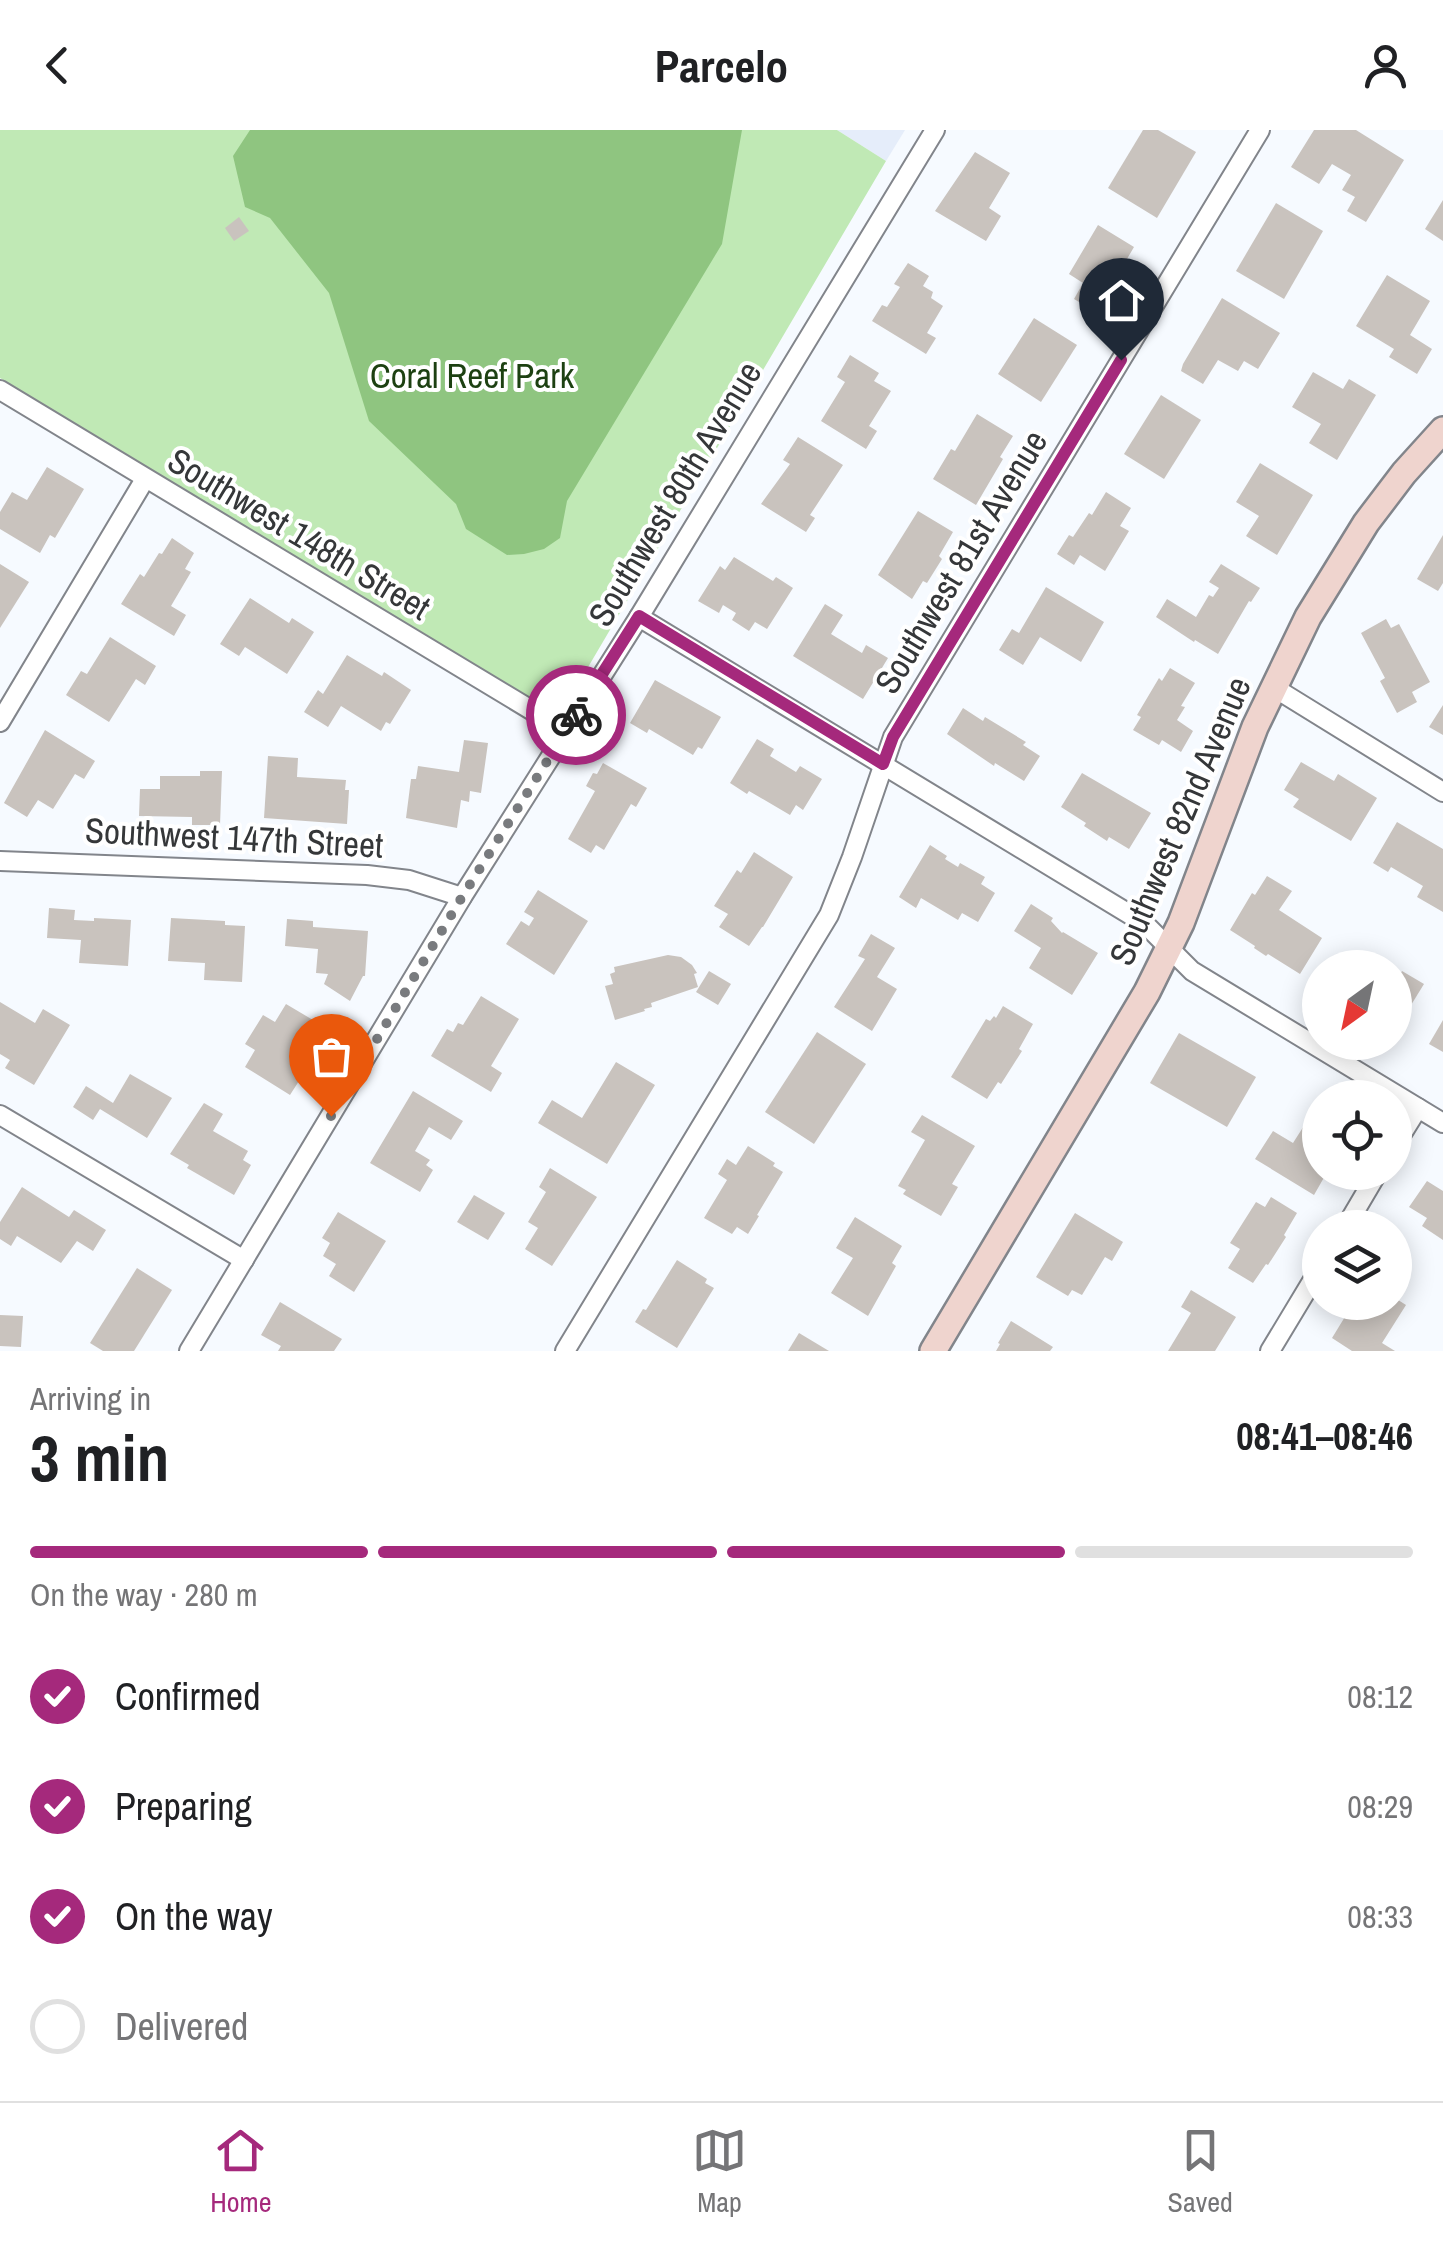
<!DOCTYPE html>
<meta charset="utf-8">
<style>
:root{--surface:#fff;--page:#f6f6f6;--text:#202124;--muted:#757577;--line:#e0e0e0;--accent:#a5297c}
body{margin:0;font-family:"Archivo Narrow",sans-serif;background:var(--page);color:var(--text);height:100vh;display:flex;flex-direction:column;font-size:38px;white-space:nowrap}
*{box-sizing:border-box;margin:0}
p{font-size:32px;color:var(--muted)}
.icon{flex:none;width:55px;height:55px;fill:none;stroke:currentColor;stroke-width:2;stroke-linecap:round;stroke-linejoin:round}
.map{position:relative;height:1221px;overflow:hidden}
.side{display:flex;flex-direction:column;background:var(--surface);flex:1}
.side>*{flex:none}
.needle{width:65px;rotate:213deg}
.fabs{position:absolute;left:1302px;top:820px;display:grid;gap:20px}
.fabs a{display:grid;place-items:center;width:110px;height:110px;border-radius:50%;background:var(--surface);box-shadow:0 5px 25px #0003;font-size:50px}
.pin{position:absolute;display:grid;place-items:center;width:85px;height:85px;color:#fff;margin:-102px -42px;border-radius:50% 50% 50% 0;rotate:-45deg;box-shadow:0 0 10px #0007}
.pin .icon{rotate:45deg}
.courier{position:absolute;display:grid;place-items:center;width:100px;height:100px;margin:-50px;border:8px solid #a5297c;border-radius:50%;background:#fff;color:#222;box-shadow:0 2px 12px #0007}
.summary em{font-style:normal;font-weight:700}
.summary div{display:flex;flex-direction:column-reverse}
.summary{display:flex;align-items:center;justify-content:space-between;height:170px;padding:0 30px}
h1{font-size:65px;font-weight:700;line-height:75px}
.bar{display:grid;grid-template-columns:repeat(4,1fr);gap:15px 10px;align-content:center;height:120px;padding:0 30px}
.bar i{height:12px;border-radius:8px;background:var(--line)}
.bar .on{background:var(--accent)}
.bar p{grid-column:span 4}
ol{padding:0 30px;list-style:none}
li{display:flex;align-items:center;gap:30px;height:110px}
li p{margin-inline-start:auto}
li .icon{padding:10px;border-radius:50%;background:var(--accent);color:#fff;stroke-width:4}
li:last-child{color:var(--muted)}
li i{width:55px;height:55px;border:5px solid var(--line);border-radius:50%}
header{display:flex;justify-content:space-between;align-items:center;height:130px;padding:0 30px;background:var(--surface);font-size:45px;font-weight:700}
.menu{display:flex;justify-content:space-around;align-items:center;height:140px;border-top:2px solid var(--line);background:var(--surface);font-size:28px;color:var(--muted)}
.menu a{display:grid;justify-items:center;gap:5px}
.menu .on{color:var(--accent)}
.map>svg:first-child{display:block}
.built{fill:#e5edfa}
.green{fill:#c0e9b5}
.forest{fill:#8fc580}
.building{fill:#c9c3be}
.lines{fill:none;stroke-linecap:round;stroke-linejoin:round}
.street-casing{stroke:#82858b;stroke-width:22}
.secondary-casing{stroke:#82858b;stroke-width:30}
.street{stroke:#fff;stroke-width:18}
.secondary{stroke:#efd4ce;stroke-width:25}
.done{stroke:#797b7e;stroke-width:10;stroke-dasharray:0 18}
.route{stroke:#a5297c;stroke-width:12}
.labels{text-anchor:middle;stroke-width:8;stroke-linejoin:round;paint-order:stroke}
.park-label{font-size:35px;fill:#1d4112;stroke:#fff}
.street-label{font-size:35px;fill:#353739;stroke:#fff}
</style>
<header><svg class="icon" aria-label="back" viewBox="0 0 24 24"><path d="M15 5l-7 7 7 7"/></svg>Parcelo<svg class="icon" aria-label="person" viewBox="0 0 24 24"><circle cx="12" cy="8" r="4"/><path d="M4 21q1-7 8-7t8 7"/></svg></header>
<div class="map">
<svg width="1443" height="1221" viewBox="0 0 1443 1221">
<rect width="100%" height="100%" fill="#f6faff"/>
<path class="built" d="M 837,0 L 905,0 L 886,31 Z"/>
<path class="green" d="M 0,0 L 837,0 L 886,31 L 574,561 L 541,579 L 272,412 L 0,248 Z"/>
<path class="forest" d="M 250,0 L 742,0 L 722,114 L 567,371 L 560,408 L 544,419 L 524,424 L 507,425 L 466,399 L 456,374 L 369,291 L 329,163 L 270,88 L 245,77 L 233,26 Z"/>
<g class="building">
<path d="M 1143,0 L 1158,0 L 1196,22 L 1157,88 L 1108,58 Z"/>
<path d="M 1314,0 L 1356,0 L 1404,30 L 1366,92 L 1347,81 L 1355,67 L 1342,60 L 1351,45 L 1332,34 L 1319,54 L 1291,37 Z"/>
<path d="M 975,22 L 1010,43 L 989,78 L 1001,86 L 986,111 L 935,81 Z"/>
<path d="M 1443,70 L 1443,111 L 1425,99 Z"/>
<path d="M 1276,73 L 1323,101 L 1284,169 L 1236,141 Z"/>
<path d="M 239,87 L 249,101 L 234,111 L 225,98 Z"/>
<path d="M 1098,95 L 1134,117 L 1096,182 L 1074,169 L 1083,153 L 1069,144 Z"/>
<path d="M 908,133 L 929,146 L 923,156 L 933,162 L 931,168 L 943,176 L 927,203 L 936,208 L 926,224 L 872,191 L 882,175 L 887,177 L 900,157 L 894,154 Z"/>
<path d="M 1387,145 L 1430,171 L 1410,205 L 1432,219 L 1417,244 L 1389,227 L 1394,219 L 1356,196 Z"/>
<path d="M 1222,168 L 1280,203 L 1258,239 L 1244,231 L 1238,241 L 1218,230 L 1203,254 L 1181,241 L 1183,234 Z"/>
<path d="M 1034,188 L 1077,215 L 1041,272 L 998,244 Z"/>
<path d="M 850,225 L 879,243 L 874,251 L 891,261 L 869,296 L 877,301 L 866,319 L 821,291 L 845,252 L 837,247 Z"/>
<path d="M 1313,242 L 1343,259 L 1349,249 L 1376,265 L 1337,330 L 1309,313 L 1321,294 L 1292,277 Z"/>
<path d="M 1161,265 L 1201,290 L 1164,349 L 1124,324 Z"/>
<path d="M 977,284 L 1013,306 L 1000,327 L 1003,329 L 976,375 L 933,349 L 951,319 L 955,321 Z"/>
<path d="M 798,307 L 843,335 L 810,385 L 815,388 L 806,402 L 761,374 L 790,334 L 783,330 Z"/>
<path d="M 1260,333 L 1313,365 L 1277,425 L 1246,406 L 1259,386 L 1236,372 Z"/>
<path d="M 47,337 L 84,359 L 55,408 L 50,405 L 40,423 L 0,399 L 0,382 L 12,362 L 27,370 Z"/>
<path d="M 1106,362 L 1131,378 L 1120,396 L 1129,401 L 1105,441 L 1080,425 L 1074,435 L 1057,424 L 1069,405 L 1073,407 L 1089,383 L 1092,385 Z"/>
<path d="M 918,381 L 953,402 L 939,426 L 942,429 L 927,453 L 923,451 L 912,469 L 878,445 Z"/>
<path d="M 1443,405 L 1443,453 L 1438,461 L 1417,449 Z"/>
<path d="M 172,408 L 194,423 L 185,439 L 191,442 L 171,476 L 186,485 L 174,506 L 121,474 L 140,444 L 144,447 L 159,423 L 162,424 Z"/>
<path d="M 734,427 L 773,451 L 776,447 L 793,458 L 767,499 L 755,492 L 749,501 L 732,490 L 736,483 L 723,475 L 719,483 L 698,471 L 720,436 L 725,440 Z"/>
<path d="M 0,434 L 29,452 L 0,498 Z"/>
<path d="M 1221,434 L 1260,458 L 1251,472 L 1249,471 L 1218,524 L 1195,510 L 1194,512 L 1156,487 L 1167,469 L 1196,487 L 1209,465 L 1213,467 L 1219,458 L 1209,452 Z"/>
<path d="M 1046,457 L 1104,492 L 1081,532 L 1040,507 L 1023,535 L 999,520 L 1012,499 L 1019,503 Z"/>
<path d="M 250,468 L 289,493 L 292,488 L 314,502 L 287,544 L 245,517 L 239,526 L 220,514 Z"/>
<path d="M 825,474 L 843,485 L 831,504 L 862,523 L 866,515 L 888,528 L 863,569 L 793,526 Z"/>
<path d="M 1386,489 L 1391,498 L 1399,494 L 1430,552 L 1412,562 L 1417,572 L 1397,583 L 1380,551 L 1385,548 L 1361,503 Z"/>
<path d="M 110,507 L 156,536 L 145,555 L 136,549 L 109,592 L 66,565 L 81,541 L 87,544 Z"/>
<path d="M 347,525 L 382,546 L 384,542 L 411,560 L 390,594 L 386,592 L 381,601 L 341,576 L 328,597 L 304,582 L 318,560 L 323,564 Z"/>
<path d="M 1170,538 L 1195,553 L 1181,576 L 1185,577 L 1177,590 L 1193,601 L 1181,622 L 1162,610 L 1159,615 L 1133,600 L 1141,587 L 1137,585 L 1159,548 L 1162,551 Z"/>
<path d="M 655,550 L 721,587 L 702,619 L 698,617 L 693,625 L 649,599 L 647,603 L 630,593 Z"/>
<path d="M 1443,575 L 1443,605 L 1429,597 Z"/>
<path d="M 963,578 L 983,591 L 985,587 L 1026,612 L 1023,615 L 1040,626 L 1024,651 L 995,633 L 994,636 L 947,604 Z"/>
<path d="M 45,600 L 95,631 L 84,649 L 75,644 L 53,679 L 38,670 L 27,687 L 4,673 Z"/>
<path d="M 757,609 L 774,619 L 770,626 L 796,642 L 800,636 L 822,649 L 803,680 L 796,675 L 790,685 L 749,661 L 747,664 L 730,653 Z"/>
<path d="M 464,610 L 488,613 L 481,663 L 470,661 L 469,672 L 461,670 L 457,698 L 406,688 L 411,649 L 416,649 L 418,636 L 459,642 Z"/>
<path d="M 268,626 L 298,628 L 297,647 L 346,650 L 345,660 L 349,660 L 347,694 L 264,688 Z"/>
<path d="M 1301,632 L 1334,651 L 1338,644 L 1377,668 L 1351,711 L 1293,677 L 1299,669 L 1284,660 Z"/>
<path d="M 603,633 L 647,658 L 636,677 L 631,674 L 604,720 L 596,715 L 591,723 L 568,709 L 595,661 L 586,656 L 593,643 L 597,644 Z"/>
<path d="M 200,641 L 222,641 L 220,695 L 192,695 L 192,687 L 139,686 L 140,659 L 160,659 L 160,646 L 200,646 Z"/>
<path d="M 1082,643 L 1151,683 L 1129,719 L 1109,707 L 1107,711 L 1084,696 L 1086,693 L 1061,677 Z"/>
<path d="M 1397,692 L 1443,719 L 1443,782 L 1417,767 L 1423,756 L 1391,737 L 1388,742 L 1373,733 Z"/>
<path d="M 930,715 L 947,726 L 945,729 L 958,737 L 960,733 L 985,747 L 981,754 L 995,763 L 978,792 L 962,783 L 958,790 L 921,768 L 916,778 L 899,767 Z"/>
<path d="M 754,722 L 793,747 L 763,797 L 762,797 L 749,816 L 719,797 L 728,784 L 714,776 L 737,740 L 741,743 Z"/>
<path d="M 1267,746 L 1292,761 L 1279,780 L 1322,808 L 1300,844 L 1268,824 L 1266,826 L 1254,818 L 1255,816 L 1230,800 L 1252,763 L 1255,765 Z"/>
<path d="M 538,760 L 588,791 L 554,845 L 506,814 L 521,791 L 529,796 L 534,788 L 524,782 Z"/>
<path d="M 1031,774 L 1053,788 L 1051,791 L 1062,803 L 1063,802 L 1098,823 L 1072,865 L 1029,838 L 1041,818 L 1014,801 Z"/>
<path d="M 49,778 L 75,780 L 74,790 L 94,791 L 94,788 L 131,790 L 128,836 L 79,833 L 81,810 L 47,808 Z"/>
<path d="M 171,788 L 225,791 L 225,795 L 245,796 L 242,852 L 204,850 L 205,833 L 168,831 Z"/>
<path d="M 287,789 L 313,791 L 313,797 L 368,801 L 365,846 L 363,846 L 350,871 L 324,854 L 328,844 L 316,843 L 318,819 L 285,816 Z"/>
<path d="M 871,804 L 895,818 L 877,847 L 897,859 L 872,901 L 834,877 L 865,829 L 858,826 Z"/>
<path d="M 668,825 L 681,827 L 692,835 L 697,843 L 694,844 L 698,857 L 651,873 L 652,877 L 644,879 L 645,881 L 615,890 L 605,856 L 613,854 L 610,844 L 615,842 L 614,837 Z"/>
<path d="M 709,841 L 731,854 L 718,875 L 696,862 Z"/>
<path d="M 1402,841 L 1424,854 L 1395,901 L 1395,853 Z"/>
<path d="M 481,866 L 519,889 L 491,936 L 502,943 L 491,962 L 431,926 L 447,899 L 453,902 L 458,893 L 463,895 Z"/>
<path d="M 0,872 L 35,893 L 43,879 L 70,895 L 34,955 L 5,938 L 10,930 L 0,924 Z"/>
<path d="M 286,874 L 318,893 L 294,932 L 306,940 L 290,965 L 245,937 L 255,920 L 245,914 L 263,885 L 275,892 Z"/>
<path d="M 1003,876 L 1033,894 L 1019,919 L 1022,921 L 1001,954 L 998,952 L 987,969 L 951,947 L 986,889 L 990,891 L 994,886 L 996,888 Z"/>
<path d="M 1443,890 L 1443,922 L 1429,914 Z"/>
<path d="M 817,902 L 866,934 L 814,1014 L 765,982 Z"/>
<path d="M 1179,903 L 1256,947 L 1227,997 L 1150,953 Z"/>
<path d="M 616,932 L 655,955 L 607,1034 L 538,993 L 552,970 L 582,988 Z"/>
<path d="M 130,944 L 172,968 L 147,1008 L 100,979 L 93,990 L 73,977 L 86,956 L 113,973 Z"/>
<path d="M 413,961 L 463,991 L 451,1010 L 429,997 L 415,1021 L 430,1030 L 426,1035 L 433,1040 L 420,1062 L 370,1033 Z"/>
<path d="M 204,973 L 223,984 L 213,1001 L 248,1021 L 243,1030 L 251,1035 L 234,1065 L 187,1038 L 189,1035 L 170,1024 Z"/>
<path d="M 1314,980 L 1320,984 L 1320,1032 L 1316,1038 L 1326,1044 L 1314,1065 L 1255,1029 L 1273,1001 L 1293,1013 Z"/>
<path d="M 922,985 L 975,1016 L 952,1054 L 958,1057 L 941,1086 L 903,1064 L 906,1060 L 898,1056 L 925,1010 L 911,1002 Z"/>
<path d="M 748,1016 L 775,1033 L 773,1036 L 783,1042 L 757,1085 L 759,1086 L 748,1104 L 737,1097 L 732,1104 L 704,1088 L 727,1050 L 718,1044 L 727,1029 L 736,1035 Z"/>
<path d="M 550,1038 L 597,1067 L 552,1136 L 525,1119 L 538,1098 L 528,1092 L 546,1062 L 539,1057 Z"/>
<path d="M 1427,1051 L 1443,1061 L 1443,1110 L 1422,1096 L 1427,1088 L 1409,1077 Z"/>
<path d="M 22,1057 L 69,1087 L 74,1080 L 106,1100 L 93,1121 L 77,1111 L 61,1133 L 17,1106 L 11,1116 L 0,1109 L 0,1092 Z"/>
<path d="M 474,1065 L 505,1083 L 488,1110 L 457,1092 Z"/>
<path d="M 1271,1067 L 1297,1083 L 1284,1105 L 1286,1107 L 1268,1135 L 1266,1134 L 1253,1153 L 1228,1138 L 1240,1119 L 1230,1113 L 1256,1072 L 1265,1077 Z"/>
<path d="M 338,1082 L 386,1111 L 354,1162 L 329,1146 L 336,1134 L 323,1126 L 330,1113 L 322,1108 Z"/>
<path d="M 1075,1083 L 1123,1112 L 1112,1131 L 1105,1127 L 1082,1165 L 1072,1160 L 1068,1166 L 1036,1147 Z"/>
<path d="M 855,1087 L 902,1116 L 892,1133 L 896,1136 L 868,1186 L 831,1163 L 853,1128 L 836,1118 Z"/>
<path d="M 677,1130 L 707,1149 L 705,1153 L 714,1158 L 677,1218 L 635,1192 L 643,1179 L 646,1180 Z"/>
<path d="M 137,1138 L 172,1160 L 134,1221 L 103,1221 L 90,1213 Z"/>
<path d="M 1395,1145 L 1405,1151 L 1395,1167 Z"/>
<path d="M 1191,1160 L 1236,1187 L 1215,1221 L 1168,1221 L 1191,1183 L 1181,1177 Z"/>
<path d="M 1395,1168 L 1406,1175 L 1382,1213 L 1395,1221 L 1352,1221 L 1332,1208 L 1354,1172 L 1395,1172 Z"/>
<path d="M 280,1172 L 342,1209 L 334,1221 L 278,1221 L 281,1216 L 261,1205 Z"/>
<path d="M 0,1185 L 23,1186 L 21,1217 L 0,1216 Z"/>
<path d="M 1011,1191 L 1053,1217 L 1050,1221 L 996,1221 L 1000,1214 L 998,1213 Z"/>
<path d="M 799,1203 L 829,1221 L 788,1221 Z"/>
</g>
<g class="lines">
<g class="street-casing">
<g id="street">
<path d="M 0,260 L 566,601"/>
<path d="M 639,487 L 1144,793 L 1192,841 L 1443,993"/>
<path d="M 1273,557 L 1443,662"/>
<path d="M 0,592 L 145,349"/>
<path d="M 0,731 L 367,745 L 409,750 L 462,767"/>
<path d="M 0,985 L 244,1130"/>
<path d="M 1395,1015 L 1418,978"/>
<path d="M 1345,1098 L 1378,1042"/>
<path d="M 189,1221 L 462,767 L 639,487 L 935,0"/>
<path d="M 565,1221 L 829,785 L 852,727 L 893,607 L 1260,0"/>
<path d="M 1270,1221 L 1320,1138"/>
</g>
</g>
<g class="secondary-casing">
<path id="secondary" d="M 933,1221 L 1147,862 L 1181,793 L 1255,597 L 1308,487 L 1366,393 L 1404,343 L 1443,300"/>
</g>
<use href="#street" class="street"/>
<use href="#secondary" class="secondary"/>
</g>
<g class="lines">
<path class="done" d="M 331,986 L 462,767 L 576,585"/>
<path class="route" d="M 576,585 L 639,486 L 883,634 L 893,607 L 1121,230"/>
</g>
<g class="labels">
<g class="park-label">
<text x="472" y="258">Coral Reef Park</text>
</g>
<g class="street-label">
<text transform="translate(675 364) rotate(-59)" y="12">Southwest 80th Avenue</text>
<text transform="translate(299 404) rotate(31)" y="12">Southwest 148th Street</text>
<text transform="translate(961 432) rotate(-59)" y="12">Southwest 81st Avenue</text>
<text transform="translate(1180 691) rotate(-67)" y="12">Southwest 82nd Avenue</text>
<text transform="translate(234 708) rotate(3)" y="12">Southwest 147th Street</text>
</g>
</g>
</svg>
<div class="fabs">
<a><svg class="needle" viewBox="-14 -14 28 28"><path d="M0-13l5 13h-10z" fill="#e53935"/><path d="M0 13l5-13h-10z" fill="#757577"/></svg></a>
<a><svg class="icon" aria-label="locate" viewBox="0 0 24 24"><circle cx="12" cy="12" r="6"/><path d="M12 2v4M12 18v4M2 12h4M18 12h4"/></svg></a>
<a><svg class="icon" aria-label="layers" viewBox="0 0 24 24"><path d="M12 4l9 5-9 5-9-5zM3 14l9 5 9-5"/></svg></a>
</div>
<div class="pin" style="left:331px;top:986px;background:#ea580c"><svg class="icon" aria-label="bag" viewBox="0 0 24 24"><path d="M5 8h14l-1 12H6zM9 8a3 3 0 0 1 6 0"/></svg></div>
<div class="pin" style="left:1121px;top:230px;background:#1f2937"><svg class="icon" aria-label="home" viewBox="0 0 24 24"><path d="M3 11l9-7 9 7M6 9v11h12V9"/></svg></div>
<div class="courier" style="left:576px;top:585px"><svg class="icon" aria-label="bike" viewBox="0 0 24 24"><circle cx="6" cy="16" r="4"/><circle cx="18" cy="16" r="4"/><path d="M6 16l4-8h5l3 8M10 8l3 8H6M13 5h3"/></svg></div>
</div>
<section class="side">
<div class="summary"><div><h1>3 min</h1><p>Arriving in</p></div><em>08:41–08:46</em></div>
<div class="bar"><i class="on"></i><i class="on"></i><i class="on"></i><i></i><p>On the way · 280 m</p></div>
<ol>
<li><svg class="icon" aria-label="check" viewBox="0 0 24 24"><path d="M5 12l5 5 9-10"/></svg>Confirmed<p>08:12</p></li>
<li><svg class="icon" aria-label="check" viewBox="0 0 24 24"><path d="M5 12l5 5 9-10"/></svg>Preparing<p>08:29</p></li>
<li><svg class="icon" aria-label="check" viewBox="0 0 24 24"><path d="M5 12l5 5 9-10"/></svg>On the way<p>08:33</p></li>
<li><i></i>Delivered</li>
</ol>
</section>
<nav class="menu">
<a class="on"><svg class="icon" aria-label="home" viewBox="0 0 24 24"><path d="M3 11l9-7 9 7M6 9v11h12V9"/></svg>Home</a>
<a><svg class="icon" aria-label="map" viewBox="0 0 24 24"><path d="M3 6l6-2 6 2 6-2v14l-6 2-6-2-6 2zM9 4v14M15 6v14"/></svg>Map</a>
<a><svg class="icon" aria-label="saved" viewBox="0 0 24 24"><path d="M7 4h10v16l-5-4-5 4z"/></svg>Saved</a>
</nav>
